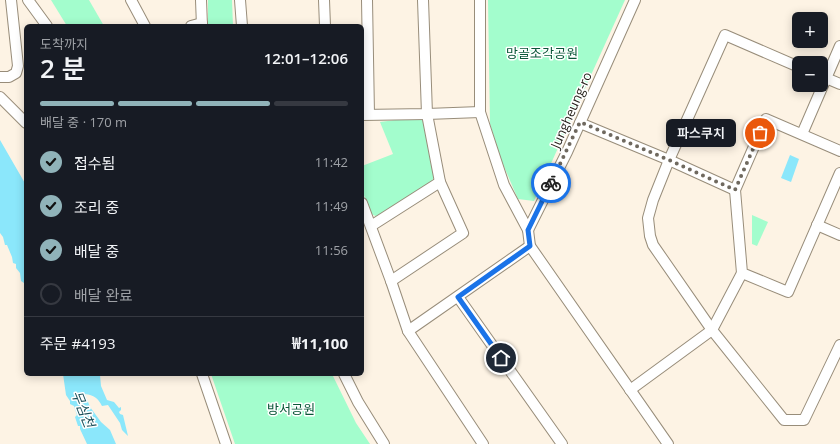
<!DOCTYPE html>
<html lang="ko">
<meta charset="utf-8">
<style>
:root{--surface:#171b24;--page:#20242c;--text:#f1f3f6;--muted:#9ea1a6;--line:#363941;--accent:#90b3b9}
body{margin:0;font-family:"Open Sans","Noto Sans KR",sans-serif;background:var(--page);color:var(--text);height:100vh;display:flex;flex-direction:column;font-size:15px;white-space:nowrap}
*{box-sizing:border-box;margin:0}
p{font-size:13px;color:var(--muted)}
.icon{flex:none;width:22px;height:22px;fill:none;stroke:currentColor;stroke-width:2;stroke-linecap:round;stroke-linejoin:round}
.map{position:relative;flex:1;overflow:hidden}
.panel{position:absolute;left:24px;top:24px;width:340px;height:352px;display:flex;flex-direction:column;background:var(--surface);border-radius:6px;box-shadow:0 2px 10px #0003}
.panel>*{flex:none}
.controls{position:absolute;left:792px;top:12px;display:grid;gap:8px}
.controls a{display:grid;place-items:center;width:36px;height:36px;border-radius:6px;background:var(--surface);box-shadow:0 2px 10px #0003;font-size:20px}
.pin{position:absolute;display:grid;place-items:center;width:34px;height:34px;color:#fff;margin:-17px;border:2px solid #fff;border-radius:50%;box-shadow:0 1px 4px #0007}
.courier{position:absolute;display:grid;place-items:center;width:40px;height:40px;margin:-20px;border:3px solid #1a73e8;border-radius:50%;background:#fff;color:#222;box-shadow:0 1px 5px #0007}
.bubble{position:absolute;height:28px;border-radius:6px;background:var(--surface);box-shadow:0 2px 10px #0003;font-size:13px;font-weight:600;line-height:28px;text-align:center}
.summary em{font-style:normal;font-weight:600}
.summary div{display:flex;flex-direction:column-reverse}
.summary{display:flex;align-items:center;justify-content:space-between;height:68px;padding:0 16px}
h1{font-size:26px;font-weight:600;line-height:30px}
.bar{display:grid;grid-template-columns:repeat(4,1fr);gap:6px 4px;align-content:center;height:48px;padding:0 16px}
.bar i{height:5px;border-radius:3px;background:var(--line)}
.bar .active{background:var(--accent)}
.bar p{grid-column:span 4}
.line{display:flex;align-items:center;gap:10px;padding:0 16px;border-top:1px solid var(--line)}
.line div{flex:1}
ol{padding:0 16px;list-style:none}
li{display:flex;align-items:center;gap:12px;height:44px}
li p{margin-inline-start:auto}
li .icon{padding:4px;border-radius:50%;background:var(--accent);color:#111;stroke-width:4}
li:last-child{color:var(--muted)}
li i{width:22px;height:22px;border:2px solid var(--line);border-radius:50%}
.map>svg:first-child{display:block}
.green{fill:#a3fdcd}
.water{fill:#8be7fb}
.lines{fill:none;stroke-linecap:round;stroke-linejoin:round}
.minor-casing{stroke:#988d7a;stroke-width:12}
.minor{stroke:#fff;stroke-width:10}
.done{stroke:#6f695f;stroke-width:4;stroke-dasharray:0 7.2}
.route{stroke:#1a73e8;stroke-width:5}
.labels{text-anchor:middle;stroke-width:3;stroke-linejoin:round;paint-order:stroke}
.park-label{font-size:13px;fill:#095738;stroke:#fff}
.street-label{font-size:13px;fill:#221e17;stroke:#fff}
.water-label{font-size:14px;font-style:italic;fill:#1a4f5a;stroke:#fff}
</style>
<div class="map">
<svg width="840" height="444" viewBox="0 0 840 444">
<rect width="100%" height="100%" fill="#fdf3e4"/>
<g class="green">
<path d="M 51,0 L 89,0 L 104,26 L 67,26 Z"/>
<path d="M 208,0 L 232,0 L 233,26 L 208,26 Z"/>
<path d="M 488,0 L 625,0 L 534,201 L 518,199 L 502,162 L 490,124 Z"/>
<path d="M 410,118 L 421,119 L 425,124 L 435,174 L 432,181 L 378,217 L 371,214 L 362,190 L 362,166 L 393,154 L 380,122 Z"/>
<path d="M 752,215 L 768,222 L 757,246 L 752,244 Z"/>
<path d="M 211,374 L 332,374 L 356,423 L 370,444 L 235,444 Z"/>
</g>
<g class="water">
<path d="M 0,140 L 26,185 L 26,292 L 24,283 L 21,281 L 20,273 L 16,268 L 16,264 L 13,263 L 12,257 L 7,245 L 5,245 L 3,237 L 0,233 Z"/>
<path d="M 790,155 L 799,159 L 791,182 L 781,178 Z"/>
<path d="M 63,374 L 102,374 L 100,375 L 101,386 L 107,400 L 114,402 L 119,408 L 121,407 L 121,410 L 119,412 L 120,414 L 123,415 L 128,436 L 122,430 L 120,423 L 108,405 L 102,406 C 98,398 94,395 85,394 L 90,407 L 101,422 L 110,430 L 116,444 L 87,444 L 80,429 L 80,426 L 78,426 L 75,417 L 77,415 L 74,406 L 70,404 L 70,401 L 66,395 Z"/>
</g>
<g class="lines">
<g class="minor-casing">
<g id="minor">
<path d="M 28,0 L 47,26"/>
<path d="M 131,0 L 145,26"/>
<path d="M 201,0 L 202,26"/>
<path d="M 240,0 L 242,26"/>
<path d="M 324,0 L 325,26"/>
<path d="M 367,0 L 369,114"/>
<path d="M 480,0 L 480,112 L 504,185 L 528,230 L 530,246 L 668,444"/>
<path d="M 191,26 L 202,23"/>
<path d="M 799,67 L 725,35 L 669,160 L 653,200 L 648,218 L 650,236 L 653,245 L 712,330 L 784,420 L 804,420 L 840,345"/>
<path d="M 821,76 L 840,84"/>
<path d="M 0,77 L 9,77 L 16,73 L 18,66 L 11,0"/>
<path d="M 0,97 L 26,123"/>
<path d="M 362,115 L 427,114 L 480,112"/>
<path d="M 580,123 L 669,160 L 735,190"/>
<path d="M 802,134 L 840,46"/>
<path d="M 840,151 L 766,119 L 735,190 L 742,273 L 788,292 L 840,173"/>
<path d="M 362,203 L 391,281 L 408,331 L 483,444"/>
<path d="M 817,225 L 840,235"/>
<path d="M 371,226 L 440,182"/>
<path d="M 528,230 L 567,152 L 635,0"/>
<path d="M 391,281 L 463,233 L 440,182 L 427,114 L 423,0"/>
<path d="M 458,297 L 562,444"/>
<path d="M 408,331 L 530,246"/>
<path d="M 202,374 L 226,444"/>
<path d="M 344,374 L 358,402 L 384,444"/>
<path d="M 630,390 L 712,330 L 742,273"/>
</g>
</g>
<use href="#minor" class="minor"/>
</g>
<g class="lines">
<path class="done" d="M 551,183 L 580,122 L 669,160 L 735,190 L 760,133"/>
<path class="route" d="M 501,358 L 458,297 L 530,246 L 528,230 L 551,183"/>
</g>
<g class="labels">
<g class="park-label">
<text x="542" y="58">망골조각공원</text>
<text x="291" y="414">방서공원</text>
</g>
<g class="street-label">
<text transform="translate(571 110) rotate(-66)" y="5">Jungheung-ro</text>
</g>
<g class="water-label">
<text transform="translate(83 409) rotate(68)" y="5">무심천</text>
</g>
</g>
</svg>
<div class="controls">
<a>+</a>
<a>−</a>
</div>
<div class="pin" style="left:760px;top:133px;background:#ea580c"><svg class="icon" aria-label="bag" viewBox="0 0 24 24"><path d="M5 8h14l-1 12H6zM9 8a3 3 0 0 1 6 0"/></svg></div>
<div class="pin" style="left:501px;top:358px;background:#1f2937"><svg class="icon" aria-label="home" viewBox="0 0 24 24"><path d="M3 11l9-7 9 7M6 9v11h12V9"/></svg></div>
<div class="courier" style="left:551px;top:183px"><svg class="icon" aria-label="bike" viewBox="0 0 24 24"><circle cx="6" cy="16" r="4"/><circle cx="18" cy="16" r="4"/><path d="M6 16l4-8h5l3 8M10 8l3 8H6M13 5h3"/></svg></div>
<div class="bubble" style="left:666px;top:119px;width:70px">파스쿠치</div>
<section class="panel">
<div class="summary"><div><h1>2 분</h1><p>도착까지</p></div><em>12:01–12:06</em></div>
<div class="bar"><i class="active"></i><i class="active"></i><i class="active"></i><i></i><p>배달 중 · 170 m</p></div>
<ol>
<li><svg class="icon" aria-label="check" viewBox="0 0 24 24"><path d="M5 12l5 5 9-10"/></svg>접수됨<p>11:42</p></li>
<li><svg class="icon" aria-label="check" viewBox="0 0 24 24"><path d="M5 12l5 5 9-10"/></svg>조리 중<p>11:49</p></li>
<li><svg class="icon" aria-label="check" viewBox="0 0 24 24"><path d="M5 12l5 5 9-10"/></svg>배달 중<p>11:56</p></li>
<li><i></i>배달 완료</li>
</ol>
<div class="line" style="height:52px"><div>주문 #4193</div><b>₩11,100</b></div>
</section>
</div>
